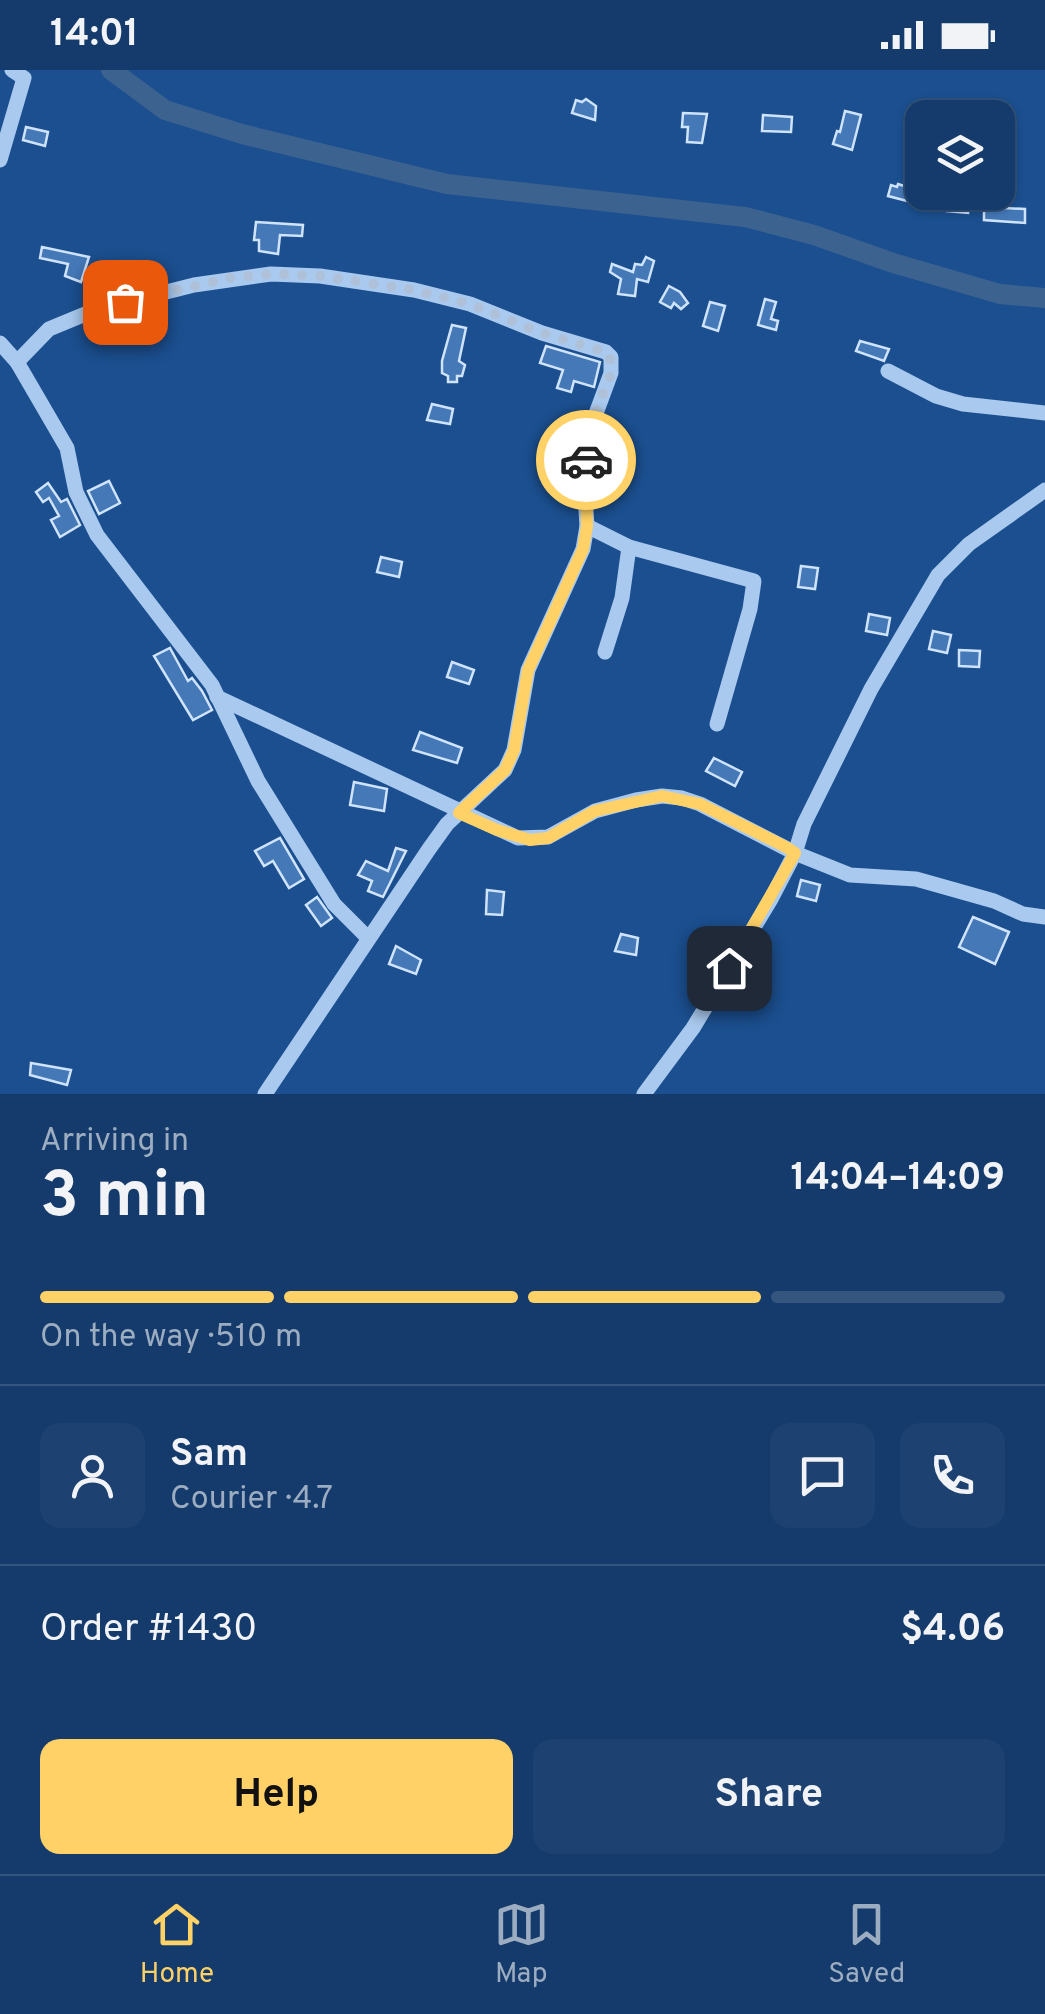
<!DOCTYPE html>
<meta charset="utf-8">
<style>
:root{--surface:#143b6b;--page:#1d4271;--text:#f1f3f6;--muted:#9dadc1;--line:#33557e;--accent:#ffd166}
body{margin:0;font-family:Overpass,sans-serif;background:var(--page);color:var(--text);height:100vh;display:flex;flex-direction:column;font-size:38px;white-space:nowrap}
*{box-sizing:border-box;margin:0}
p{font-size:32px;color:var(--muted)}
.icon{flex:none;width:55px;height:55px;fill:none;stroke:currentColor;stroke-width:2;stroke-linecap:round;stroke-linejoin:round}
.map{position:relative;height:1024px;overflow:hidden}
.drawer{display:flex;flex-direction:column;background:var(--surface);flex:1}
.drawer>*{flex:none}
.fabs{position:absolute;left:905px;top:30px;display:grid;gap:20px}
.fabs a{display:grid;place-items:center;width:110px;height:110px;border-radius:20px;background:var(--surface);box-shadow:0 2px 8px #0004,0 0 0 2px var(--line);font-size:50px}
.pin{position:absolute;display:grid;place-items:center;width:85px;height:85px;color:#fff;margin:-42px;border-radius:20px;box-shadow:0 5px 15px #0006}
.courier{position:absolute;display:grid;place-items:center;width:100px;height:100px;margin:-50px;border:8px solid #ffd166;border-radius:50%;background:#fff;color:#222;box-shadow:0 2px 12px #0007}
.overview em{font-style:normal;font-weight:700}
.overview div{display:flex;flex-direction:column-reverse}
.overview{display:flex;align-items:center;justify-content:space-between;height:170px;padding:0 40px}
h1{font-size:65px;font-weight:700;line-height:75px}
.bar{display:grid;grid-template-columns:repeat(4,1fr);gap:15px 10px;align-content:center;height:120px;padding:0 40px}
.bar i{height:12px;border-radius:8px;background:var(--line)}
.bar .selected{background:var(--accent)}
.bar p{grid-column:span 4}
.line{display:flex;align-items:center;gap:25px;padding:0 40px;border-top:2px solid var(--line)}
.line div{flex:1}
.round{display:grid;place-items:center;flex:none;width:105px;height:105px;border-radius:20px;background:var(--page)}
.action{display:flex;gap:20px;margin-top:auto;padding:20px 40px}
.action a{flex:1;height:115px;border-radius:20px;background:var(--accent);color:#111;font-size:40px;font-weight:700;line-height:115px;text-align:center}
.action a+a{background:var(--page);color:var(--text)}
.status{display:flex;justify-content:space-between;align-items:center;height:70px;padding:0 50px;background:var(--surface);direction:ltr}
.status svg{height:28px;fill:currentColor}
.tabs{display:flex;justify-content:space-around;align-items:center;height:140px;border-top:2px solid var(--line);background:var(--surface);font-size:28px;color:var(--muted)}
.tabs a{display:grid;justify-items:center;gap:5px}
.tabs .selected{color:var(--accent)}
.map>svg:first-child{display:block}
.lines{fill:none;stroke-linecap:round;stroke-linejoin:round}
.river{stroke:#3c6290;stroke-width:20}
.building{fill:#4478b7;stroke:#cfe3fa;stroke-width:2.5}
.minor{stroke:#a9c9ee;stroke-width:15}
.done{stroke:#afc1d8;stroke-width:10;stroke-dasharray:0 18}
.route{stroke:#ffd166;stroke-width:12}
</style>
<div class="status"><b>14:01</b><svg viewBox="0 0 49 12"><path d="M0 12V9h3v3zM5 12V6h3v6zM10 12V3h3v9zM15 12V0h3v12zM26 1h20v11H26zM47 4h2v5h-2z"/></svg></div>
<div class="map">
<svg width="1045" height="1024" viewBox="0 0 1045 1024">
<rect width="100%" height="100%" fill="#1b4f8f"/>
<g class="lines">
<path class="river" d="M 111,0 L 165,40 L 242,64 L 447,114 L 745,147 L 814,165 L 893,193 L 1000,224 L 1045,228"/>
</g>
<g class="building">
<path d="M 586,29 L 596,36 L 595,50 L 572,43 L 576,30 L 582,32 Z"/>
<path d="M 845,41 L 861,45 L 852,80 L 833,74 L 837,61 L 840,62 Z"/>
<path d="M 683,43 L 707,44 L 702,73 L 687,72 L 688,57 L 682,57 Z"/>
<path d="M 763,45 L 792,47 L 791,62 L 762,61 Z"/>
<path d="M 26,57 L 48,62 L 45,76 L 23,70 Z"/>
<path d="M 898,114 L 922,122 L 969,125 L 968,143 L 946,141 L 888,126 L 891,115 L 897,117 Z"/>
<path d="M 984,137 L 1025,139 L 1025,153 L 984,150 Z"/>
<path d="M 256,152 L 303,155 L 302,166 L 280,165 L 278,184 L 259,181 L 259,170 L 254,170 Z"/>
<path d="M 42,177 L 89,187 L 81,212 L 65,206 L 68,194 L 40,188 Z"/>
<path d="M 646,187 L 654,191 L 648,212 L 637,209 L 635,226 L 618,224 L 621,209 L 610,202 L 612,194 L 633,202 L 635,194 L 642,195 Z"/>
<path d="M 669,216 L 680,222 L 688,233 L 681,239 L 674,233 L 671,238 L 660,232 Z"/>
<path d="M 765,229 L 776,232 L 771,249 L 778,251 L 776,260 L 758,255 Z"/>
<path d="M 710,232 L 725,236 L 718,261 L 703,256 Z"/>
<path d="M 452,255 L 466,258 L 459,291 L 465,295 L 462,306 L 457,306 L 457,312 L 448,312 L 448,306 L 442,303 L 442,291 Z"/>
<path d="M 860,271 L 889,279 L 884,291 L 856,281 Z"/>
<path d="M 546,276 L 600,292 L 594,317 L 574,311 L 571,322 L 557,318 L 563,300 L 540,293 Z"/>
<path d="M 432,334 L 453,339 L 450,354 L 427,350 Z"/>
<path d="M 109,411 L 120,433 L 99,444 L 88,421 Z"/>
<path d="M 48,413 L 61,432 L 67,429 L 80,455 L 60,467 L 51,450 L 59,446 L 49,428 L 43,432 L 36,422 Z"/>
<path d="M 381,487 L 402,492 L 399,507 L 377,502 Z"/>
<path d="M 801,496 L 818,498 L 815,519 L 798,517 Z"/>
<path d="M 869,544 L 890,548 L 887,565 L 866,561 Z"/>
<path d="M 933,561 L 951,565 L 947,583 L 929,579 Z"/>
<path d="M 170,578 L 188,611 L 192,608 L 202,621 L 212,640 L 193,650 L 154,586 Z"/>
<path d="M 959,580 L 980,581 L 979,597 L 959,596 Z"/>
<path d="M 452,592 L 474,600 L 469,614 L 447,607 Z"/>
<path d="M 420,662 L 462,678 L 457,693 L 413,680 Z"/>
<path d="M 714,688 L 742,702 L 735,716 L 706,701 Z"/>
<path d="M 354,712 L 387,719 L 384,741 L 350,735 Z"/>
<path d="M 280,768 L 304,809 L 289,818 L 273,791 L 264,796 L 255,781 Z"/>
<path d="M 396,778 L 406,781 L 383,827 L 368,821 L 372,811 L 358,805 L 366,791 L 388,801 Z"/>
<path d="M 801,810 L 820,815 L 816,831 L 797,826 Z"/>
<path d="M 487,820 L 504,822 L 502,845 L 486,844 Z"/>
<path d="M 317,827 L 332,848 L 321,856 L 306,835 Z"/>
<path d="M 973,847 L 1009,862 L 995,894 L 959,877 Z"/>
<path d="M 621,864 L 638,868 L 636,885 L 615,881 Z"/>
<path d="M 396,876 L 421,890 L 416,904 L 389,894 Z"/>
<path d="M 31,993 L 71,1000 L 67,1015 L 30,1005 Z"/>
</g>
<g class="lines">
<g class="minor">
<path d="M 0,90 L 24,8 L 12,0"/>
<path d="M 0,273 L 17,292 L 67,378 L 76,422 L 97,465 L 212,615 L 258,711 L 334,834 L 368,868"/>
<path d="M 17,292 L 49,259 L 95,240 L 194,215 L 271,204 L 320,206 L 414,220 L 470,234 L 542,263 L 606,282 L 611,287 L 611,303 L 591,357 L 585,425 L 587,456 L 583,479 L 528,600 L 514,680 L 505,700 L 447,754 L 429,779 L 265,1024"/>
<path d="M 888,301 L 936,326 L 963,334 L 1045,343"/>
<path d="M 587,456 L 629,477 L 754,511 L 750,539 L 717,654"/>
<path d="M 605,582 L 622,528 L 629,477"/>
<path d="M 217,627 L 518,768 L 548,767 L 595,741 L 636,730 L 662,726 L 682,728 L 700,734 L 795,783 L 850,805 L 916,809 L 994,831 L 1023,844 L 1045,847"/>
<path d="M 644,1024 L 693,958 L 771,829 L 795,783 L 804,754 L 871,619 L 938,505 L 969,474 L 1045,420"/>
</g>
</g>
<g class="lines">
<path class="done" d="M 125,232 L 230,208 L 271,204 L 320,206 L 414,220 L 470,234 L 542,263 L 606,282 L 610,286 L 611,304 L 590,357 L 586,390"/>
<path class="route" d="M 586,390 L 587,456 L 583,479 L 528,600 L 514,680 L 505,700 L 459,743 L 497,760 L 530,770 L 548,768 L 595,741 L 662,726 L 700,734 L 786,777 L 795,783 L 729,898"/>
</g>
</svg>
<div class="fabs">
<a><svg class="icon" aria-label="layers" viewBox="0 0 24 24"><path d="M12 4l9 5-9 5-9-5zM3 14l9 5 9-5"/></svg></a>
</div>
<div class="pin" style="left:125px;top:232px;background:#ea580c"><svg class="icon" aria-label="bag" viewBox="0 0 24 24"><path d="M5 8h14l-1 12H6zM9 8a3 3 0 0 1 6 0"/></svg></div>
<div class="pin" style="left:729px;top:898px;background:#1f2937"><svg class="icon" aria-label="home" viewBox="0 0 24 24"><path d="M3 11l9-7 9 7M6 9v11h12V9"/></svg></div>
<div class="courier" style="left:586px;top:390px"><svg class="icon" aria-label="car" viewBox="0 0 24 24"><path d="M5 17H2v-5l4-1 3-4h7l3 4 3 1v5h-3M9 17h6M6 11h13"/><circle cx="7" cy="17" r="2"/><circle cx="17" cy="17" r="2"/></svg></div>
</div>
<section class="drawer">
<div class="overview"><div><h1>3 min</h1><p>Arriving in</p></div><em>14:04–14:09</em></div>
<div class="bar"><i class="selected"></i><i class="selected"></i><i class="selected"></i><i></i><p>On the way · 510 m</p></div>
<div class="line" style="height:180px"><a class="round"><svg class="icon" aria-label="person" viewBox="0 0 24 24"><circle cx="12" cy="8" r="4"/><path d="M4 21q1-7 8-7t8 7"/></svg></a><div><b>Sam</b><p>Courier · 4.7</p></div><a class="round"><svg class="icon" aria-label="chat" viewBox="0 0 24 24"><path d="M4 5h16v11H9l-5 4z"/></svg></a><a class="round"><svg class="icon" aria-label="phone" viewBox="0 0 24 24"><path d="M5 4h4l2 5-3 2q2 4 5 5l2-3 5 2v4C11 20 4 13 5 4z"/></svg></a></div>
<div class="line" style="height:130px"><div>Order #1430</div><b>$4.06</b></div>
<div class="action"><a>Help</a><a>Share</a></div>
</section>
<nav class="tabs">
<a class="selected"><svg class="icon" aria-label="home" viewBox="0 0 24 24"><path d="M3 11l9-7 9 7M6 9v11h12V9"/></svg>Home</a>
<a><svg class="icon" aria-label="map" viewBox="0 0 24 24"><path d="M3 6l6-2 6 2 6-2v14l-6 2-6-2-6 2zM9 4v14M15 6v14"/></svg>Map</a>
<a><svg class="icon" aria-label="saved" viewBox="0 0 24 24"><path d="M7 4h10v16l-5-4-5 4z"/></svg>Saved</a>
</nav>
